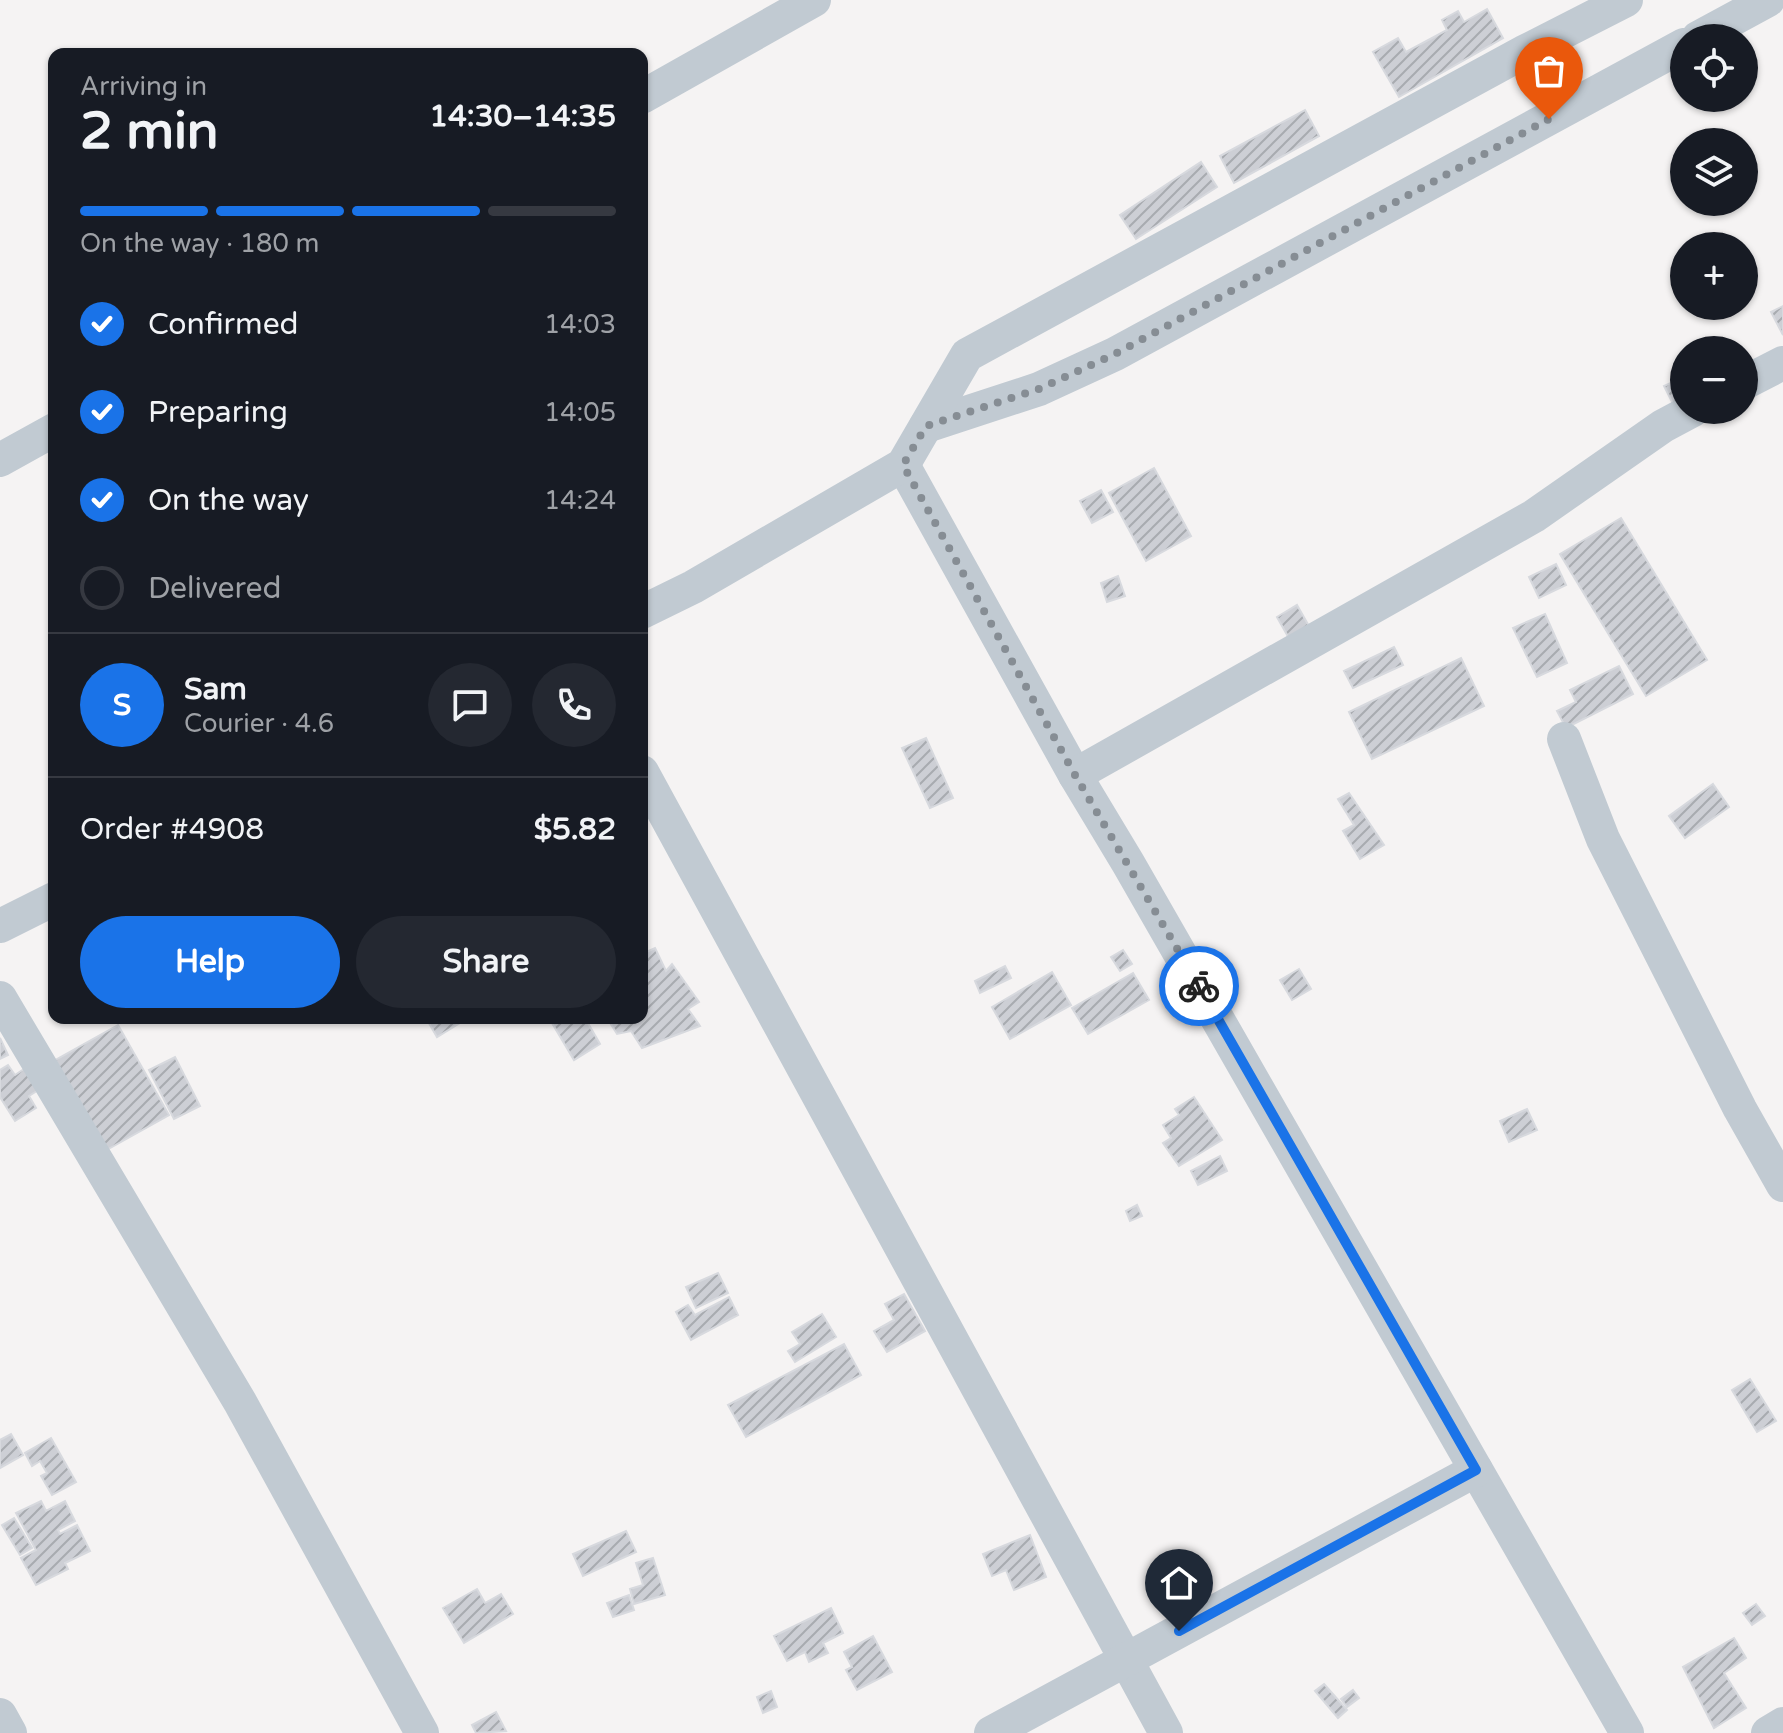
<!DOCTYPE html>
<meta charset="utf-8">
<style>
:root{--surface:#171b24;--page:#242831;--text:#f1f3f6;--muted:#9ea1a6;--line:#363941;--accent:#1a73e8}
body{margin:0;font-family:"Varela Round",sans-serif;background:var(--page);color:var(--text);height:100vh;display:flex;flex-direction:column;font-size:30px;white-space:nowrap}
*{box-sizing:border-box;margin:0}
p{font-size:26px;color:var(--muted)}
.icon{flex:none;width:44px;height:44px;fill:none;stroke:currentColor;stroke-width:2;stroke-linecap:round;stroke-linejoin:round}
.map{position:relative;flex:1;overflow:hidden}
.side{position:absolute;left:48px;top:48px;width:600px;height:976px;display:flex;flex-direction:column;background:var(--surface);border-radius:16px;box-shadow:0 2px 6px #0004}
.side>*{flex:none}
.controls{position:absolute;left:1670px;top:24px;display:grid;gap:16px}
.controls a{display:grid;place-items:center;width:88px;height:88px;border-radius:50%;background:var(--surface);box-shadow:0 2px 6px #0004;font-size:40px}
.pin{position:absolute;display:grid;place-items:center;width:68px;height:68px;color:#fff;margin:-82px -34px;border-radius:50% 50% 50% 0;rotate:-45deg;box-shadow:0 0 8px #0007}
.pin .icon{rotate:45deg}
.courier{position:absolute;display:grid;place-items:center;width:80px;height:80px;margin:-40px;border:6px solid #1a73e8;border-radius:50%;background:#fff;color:#222;box-shadow:0 2px 10px #0007}
.headline em{font-style:normal;font-weight:700}
.headline div{display:flex;flex-direction:column-reverse}
.headline{display:flex;align-items:center;justify-content:space-between;height:136px;padding:0 32px}
h1{font-size:52px;font-weight:700;line-height:60px}
.bar{display:grid;grid-template-columns:repeat(4,1fr);gap:12px 8px;align-content:center;height:96px;padding:0 32px}
.bar i{height:10px;border-radius:6px;background:var(--line)}
.bar .selected{background:var(--accent)}
.bar p{grid-column:span 4}
.line{display:flex;align-items:center;gap:20px;padding:0 32px;border-top:2px solid var(--line)}
.line div{flex:1}
.round{display:grid;place-items:center;flex:none;width:84px;height:84px;border-radius:42px;background:var(--page)}
ol{padding:0 32px;list-style:none}
li{display:flex;align-items:center;gap:24px;height:88px}
li p{margin-inline-start:auto}
li .icon{padding:8px;border-radius:50%;background:var(--accent);color:#fff;stroke-width:4}
li:last-child{color:var(--muted)}
li i{width:44px;height:44px;border:4px solid var(--line);border-radius:50%}
.button{display:flex;gap:16px;margin-top:auto;padding:16px 32px}
.button a{flex:1;height:92px;border-radius:48px;background:var(--accent);color:#fff;font-size:32px;font-weight:700;line-height:92px;text-align:center}
.button a+a{background:var(--page);color:var(--text)}
.map>svg:first-child{display:block}
.building{fill:url(#building-hatch);stroke:#d7d9de;stroke-width:2}
.lines{fill:none;stroke-linecap:round;stroke-linejoin:round}
.street{stroke:#c1cad2;stroke-width:34}
.done{stroke:#868d94;stroke-width:8;stroke-dasharray:0 14.4}
.route{stroke:#1a73e8;stroke-width:10}
</style>
<div class="map">
<svg width="1783" height="1733" viewBox="0 0 1783 1733">
<defs>
<pattern id="building-hatch" width="6" height="6" patternUnits="userSpaceOnUse" patternTransform="scale(2)"><rect width="6" height="6" fill="#cdcfd5"/><path d="M-1 1l2-2M0 6l6-6M5 7l2-2" fill="none" stroke="#a8abb0"/></pattern>
</defs>
<rect width="100%" height="100%" fill="#f5f3f3"/>
<g class="building">
<path d="M 1487,9 L 1503,38 L 1399,97 L 1373,52 L 1398,38 L 1406,52 L 1447,30 L 1442,20 L 1458,11 L 1464,22 Z"/>
<path d="M 1305,110 L 1319,136 L 1234,183 L 1220,156 Z"/>
<path d="M 1201,162 L 1217,187 L 1136,239 L 1120,215 Z"/>
<path d="M 1783,306 L 1783,335 L 1771,312 Z"/>
<path d="M 1684,377 L 1684,398 L 1673,404 L 1664,386 Z"/>
<path d="M 1154,468 L 1191,536 L 1146,561 L 1109,493 Z"/>
<path d="M 1101,490 L 1113,512 L 1092,523 L 1080,501 Z"/>
<path d="M 1621,518 L 1707,660 L 1646,696 L 1560,554 Z"/>
<path d="M 1556,564 L 1566,585 L 1539,598 L 1529,577 Z"/>
<path d="M 1118,576 L 1125,596 L 1107,602 L 1101,583 Z"/>
<path d="M 1297,605 L 1310,628 L 1290,640 L 1277,617 Z"/>
<path d="M 1545,614 L 1567,663 L 1537,677 L 1513,628 Z"/>
<path d="M 1394,647 L 1403,665 L 1353,688 L 1344,671 Z"/>
<path d="M 1461,658 L 1484,706 L 1372,759 L 1349,712 Z"/>
<path d="M 1619,666 L 1633,694 L 1566,728 L 1557,711 L 1576,702 L 1570,690 Z"/>
<path d="M 926,738 L 953,798 L 930,808 L 902,748 Z"/>
<path d="M 1713,784 L 1729,807 L 1685,838 L 1669,816 Z"/>
<path d="M 1349,793 L 1384,845 L 1360,859 L 1343,831 L 1354,825 L 1338,799 Z"/>
<path d="M 655,948 L 666,971 L 672,964 L 699,1002 L 688,1009 L 700,1026 L 642,1048 L 631,1031 L 617,1034 L 607,1018 L 642,1018 L 642,954 Z"/>
<path d="M 1123,950 L 1132,964 L 1120,971 L 1111,957 Z"/>
<path d="M 1005,966 L 1011,978 L 980,993 L 975,981 Z"/>
<path d="M 1299,969 L 1311,989 L 1292,1000 L 1280,980 Z"/>
<path d="M 1052,972 L 1071,1005 L 1010,1039 L 992,1007 Z"/>
<path d="M 1133,973 L 1149,1000 L 1088,1034 L 1072,1008 Z"/>
<path d="M 426,1018 L 468,1018 L 437,1037 Z"/>
<path d="M 549,1018 L 585,1018 L 600,1044 L 574,1060 Z"/>
<path d="M 118,1025 L 169,1115 L 103,1152 L 52,1062 Z"/>
<path d="M 0,1038 L 8,1055 L 0,1059 Z"/>
<path d="M 175,1057 L 200,1106 L 174,1119 L 149,1070 Z"/>
<path d="M 8,1065 L 15,1075 L 27,1067 L 40,1089 L 29,1096 L 36,1108 L 15,1121 L 0,1097 L 0,1070 Z"/>
<path d="M 1194,1097 L 1222,1140 L 1179,1166 L 1163,1143 L 1171,1138 L 1163,1125 L 1179,1115 L 1175,1109 Z"/>
<path d="M 1527,1109 L 1537,1130 L 1509,1142 L 1500,1121 Z"/>
<path d="M 1220,1156 L 1227,1171 L 1198,1185 L 1191,1171 Z"/>
<path d="M 1137,1205 L 1142,1216 L 1130,1221 L 1126,1211 Z"/>
<path d="M 718,1273 L 728,1293 L 696,1308 L 686,1287 Z"/>
<path d="M 904,1294 L 925,1331 L 887,1352 L 874,1331 L 894,1320 L 885,1304 Z"/>
<path d="M 729,1297 L 738,1315 L 691,1340 L 676,1312 L 688,1305 L 695,1315 Z"/>
<path d="M 822,1314 L 836,1337 L 795,1362 L 788,1351 L 800,1344 L 792,1332 Z"/>
<path d="M 844,1344 L 861,1375 L 746,1437 L 728,1405 Z"/>
<path d="M 1750,1379 L 1776,1421 L 1757,1432 L 1732,1390 Z"/>
<path d="M 11,1434 L 23,1455 L 0,1468 L 0,1440 Z"/>
<path d="M 51,1438 L 76,1482 L 52,1495 L 41,1476 L 47,1473 L 40,1461 L 32,1466 L 25,1453 Z"/>
<path d="M 41,1501 L 46,1511 L 65,1501 L 75,1521 L 58,1530 L 60,1534 L 77,1525 L 90,1551 L 65,1563 L 68,1569 L 36,1585 L 21,1558 L 36,1550 L 16,1513 Z"/>
<path d="M 14,1518 L 32,1548 L 20,1555 L 2,1525 Z"/>
<path d="M 626,1531 L 636,1552 L 583,1576 L 573,1554 Z"/>
<path d="M 1030,1535 L 1046,1577 L 1014,1590 L 1006,1570 L 992,1576 L 983,1554 Z"/>
<path d="M 653,1558 L 665,1595 L 634,1604 L 630,1589 L 643,1585 L 636,1563 Z"/>
<path d="M 477,1589 L 485,1603 L 501,1594 L 513,1614 L 464,1643 L 443,1608 Z"/>
<path d="M 629,1595 L 634,1610 L 613,1617 L 607,1603 Z"/>
<path d="M 1756,1604 L 1765,1616 L 1752,1625 L 1743,1613 Z"/>
<path d="M 831,1608 L 843,1633 L 823,1643 L 828,1653 L 809,1662 L 805,1652 L 787,1661 L 774,1636 Z"/>
<path d="M 873,1636 L 892,1672 L 857,1690 L 846,1670 L 852,1667 L 844,1652 Z"/>
<path d="M 1734,1638 L 1746,1658 L 1724,1673 L 1746,1708 L 1714,1728 L 1683,1667 Z"/>
<path d="M 1324,1684 L 1347,1710 L 1338,1718 L 1315,1691 Z"/>
<path d="M 1353,1690 L 1359,1698 L 1347,1707 L 1341,1699 Z"/>
<path d="M 771,1691 L 777,1707 L 763,1713 L 757,1697 Z"/>
<path d="M 496,1712 L 506,1731 L 476,1733 L 472,1725 Z"/>
</g>
<g class="lines">
<g class="street">
<path d="M 1698,38 L 1768,0"/>
<path d="M 642,97 L 814,0"/>
<path d="M 1744,383 L 1783,363"/>
<path d="M 926,426 L 1039,389 L 1115,354 L 1684,45"/>
<path d="M 0,460 L 54,430"/>
<path d="M 903,465 L 1075,775 L 1128,863 L 1627,1733"/>
<path d="M 642,612 L 693,587 L 903,465 L 967,355 L 1524,52 L 1626,0"/>
<path d="M 1564,739 L 1603,839 L 1740,1109 L 1783,1185"/>
<path d="M 642,772 L 1166,1733"/>
<path d="M 1075,775 L 1534,516 L 1663,426 L 1693,410"/>
<path d="M 0,926 L 54,899"/>
<path d="M 0,998 L 240,1402 L 422,1733"/>
<path d="M 0,1715 L 10,1733"/>
<path d="M 991,1733 L 1476,1470"/>
<path d="M 1768,1733 L 1783,1724"/>
</g>
</g>
<g class="lines">
<path class="done" d="M 1199,986 L 1075,775 L 903,465 L 926,426 L 1039,389 L 1115,354 L 1549,119"/>
<path class="route" d="M 1179,1631 L 1476,1470 L 1199,986"/>
</g>
</svg>
<div class="controls">
<a><svg class="icon" aria-label="locate" viewBox="0 0 24 24"><circle cx="12" cy="12" r="6"/><path d="M12 2v4M12 18v4M2 12h4M18 12h4"/></svg></a>
<a><svg class="icon" aria-label="layers" viewBox="0 0 24 24"><path d="M12 4l9 5-9 5-9-5zM3 14l9 5 9-5"/></svg></a>
<a>+</a>
<a>−</a>
</div>
<div class="pin" style="left:1549px;top:119px;background:#ea580c"><svg class="icon" aria-label="bag" viewBox="0 0 24 24"><path d="M5 8h14l-1 12H6zM9 8a3 3 0 0 1 6 0"/></svg></div>
<div class="pin" style="left:1179px;top:1631px;background:#1f2937"><svg class="icon" aria-label="home" viewBox="0 0 24 24"><path d="M3 11l9-7 9 7M6 9v11h12V9"/></svg></div>
<div class="courier" style="left:1199px;top:986px"><svg class="icon" aria-label="bike" viewBox="0 0 24 24"><circle cx="6" cy="16" r="4"/><circle cx="18" cy="16" r="4"/><path d="M6 16l4-8h5l3 8M10 8l3 8H6M13 5h3"/></svg></div>
<section class="side">
<div class="headline"><div><h1>2 min</h1><p>Arriving in</p></div><em>14:30–14:35</em></div>
<div class="bar"><i class="selected"></i><i class="selected"></i><i class="selected"></i><i></i><p>On the way · 180 m</p></div>
<ol>
<li><svg class="icon" aria-label="check" viewBox="0 0 24 24"><path d="M5 12l5 5 9-10"/></svg>Confirmed<p>14:03</p></li>
<li><svg class="icon" aria-label="check" viewBox="0 0 24 24"><path d="M5 12l5 5 9-10"/></svg>Preparing<p>14:05</p></li>
<li><svg class="icon" aria-label="check" viewBox="0 0 24 24"><path d="M5 12l5 5 9-10"/></svg>On the way<p>14:24</p></li>
<li><i></i>Delivered</li>
</ol>
<div class="line" style="height:144px"><b class="round" style="background:var(--accent);color:#fff">S</b><div><b>Sam</b><p>Courier · 4.6</p></div><a class="round"><svg class="icon" aria-label="chat" viewBox="0 0 24 24"><path d="M4 5h16v11H9l-5 4z"/></svg></a><a class="round"><svg class="icon" aria-label="phone" viewBox="0 0 24 24"><path d="M5 4h4l2 5-3 2q2 4 5 5l2-3 5 2v4C11 20 4 13 5 4z"/></svg></a></div>
<div class="line" style="height:104px"><div>Order #4908</div><b>$5.82</b></div>
<div class="button"><a>Help</a><a>Share</a></div>
</section>
</div>
